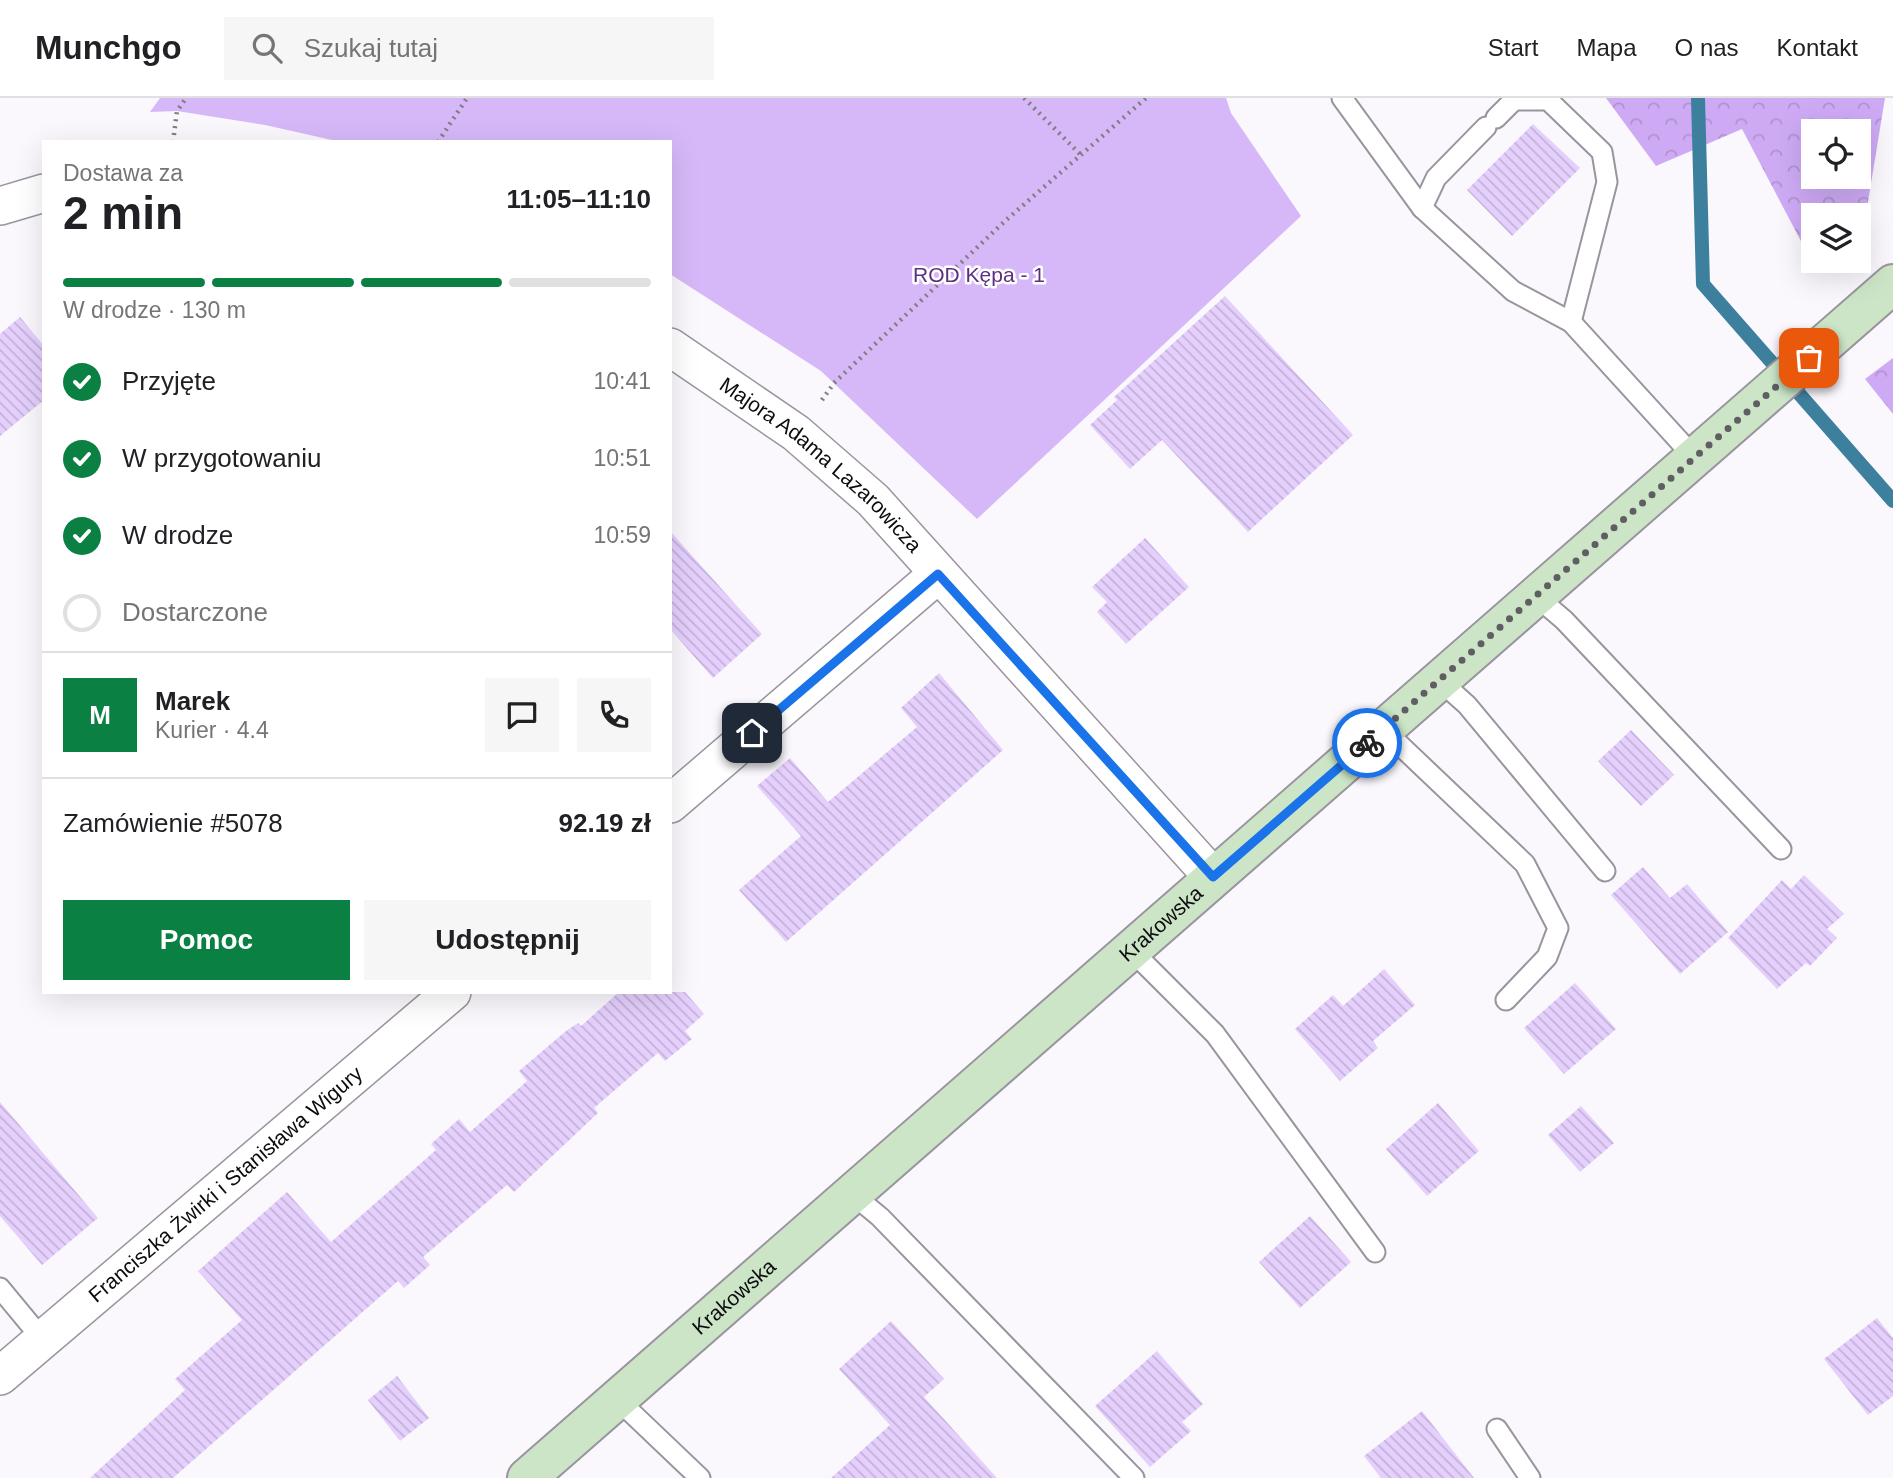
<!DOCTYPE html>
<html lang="pl">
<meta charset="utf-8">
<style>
:root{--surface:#fff;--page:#f6f6f6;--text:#202124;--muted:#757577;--line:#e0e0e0;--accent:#0b8043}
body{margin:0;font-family:Helvetica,sans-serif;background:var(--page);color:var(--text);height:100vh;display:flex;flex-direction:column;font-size:26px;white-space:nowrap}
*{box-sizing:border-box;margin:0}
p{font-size:23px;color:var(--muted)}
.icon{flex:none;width:38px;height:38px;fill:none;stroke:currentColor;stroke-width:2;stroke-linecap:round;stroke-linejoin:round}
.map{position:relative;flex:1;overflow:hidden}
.details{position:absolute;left:42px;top:42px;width:630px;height:854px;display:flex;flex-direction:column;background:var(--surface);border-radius:0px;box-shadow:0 7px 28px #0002}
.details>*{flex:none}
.tools{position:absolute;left:1801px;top:21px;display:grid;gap:14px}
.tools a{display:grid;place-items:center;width:70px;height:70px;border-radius:0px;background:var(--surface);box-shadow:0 7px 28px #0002;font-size:35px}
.pin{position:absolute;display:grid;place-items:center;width:60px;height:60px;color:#fff;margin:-30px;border-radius:14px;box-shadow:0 4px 10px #0006}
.courier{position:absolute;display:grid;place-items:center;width:70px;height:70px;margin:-35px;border:5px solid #1a73e8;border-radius:50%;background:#fff;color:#222;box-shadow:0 2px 9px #0007}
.overview em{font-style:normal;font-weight:700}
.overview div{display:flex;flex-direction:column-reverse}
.overview{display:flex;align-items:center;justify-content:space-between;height:119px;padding:0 21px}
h1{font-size:46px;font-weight:700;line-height:52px}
.bar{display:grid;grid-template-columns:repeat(4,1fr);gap:10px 7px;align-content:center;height:84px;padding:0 21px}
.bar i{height:9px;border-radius:5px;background:var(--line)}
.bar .current{background:var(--accent)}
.bar p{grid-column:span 4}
.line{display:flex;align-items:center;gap:18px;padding:0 21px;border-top:2px solid var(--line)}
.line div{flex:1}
.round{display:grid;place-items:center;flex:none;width:74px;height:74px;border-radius:0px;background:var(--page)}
ol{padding:0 21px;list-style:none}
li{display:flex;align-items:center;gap:21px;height:77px}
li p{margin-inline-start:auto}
li .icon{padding:7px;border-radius:50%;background:var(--accent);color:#fff;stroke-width:4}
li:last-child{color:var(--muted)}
li i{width:38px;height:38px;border:4px solid var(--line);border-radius:50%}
.primary-button{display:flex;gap:14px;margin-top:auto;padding:14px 21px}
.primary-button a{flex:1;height:80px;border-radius:0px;background:var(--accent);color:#fff;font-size:28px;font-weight:700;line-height:80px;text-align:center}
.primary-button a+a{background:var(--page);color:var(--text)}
header{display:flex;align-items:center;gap:42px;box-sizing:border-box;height:98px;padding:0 35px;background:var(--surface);border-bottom:2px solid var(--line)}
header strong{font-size:33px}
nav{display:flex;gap:38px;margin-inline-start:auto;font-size:24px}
.search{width:490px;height:63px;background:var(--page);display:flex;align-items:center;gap:18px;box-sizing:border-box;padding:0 24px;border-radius:0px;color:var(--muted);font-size:26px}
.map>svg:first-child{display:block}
.forest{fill:url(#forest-crowns);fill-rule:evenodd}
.green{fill:#d6b8f8}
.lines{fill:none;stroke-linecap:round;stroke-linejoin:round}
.stream{stroke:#3d809e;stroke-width:14}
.building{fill:url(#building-back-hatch)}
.lane-casing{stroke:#99949e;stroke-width:23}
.street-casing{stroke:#99949e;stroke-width:40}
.secondary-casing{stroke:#99949e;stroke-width:42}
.path{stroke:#807d82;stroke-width:4.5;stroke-dasharray:2 5;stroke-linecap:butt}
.lane{stroke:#fff;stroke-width:19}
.street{stroke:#fff;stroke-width:37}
.secondary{stroke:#cbe5c6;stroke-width:38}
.done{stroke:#605e62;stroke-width:7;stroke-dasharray:0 12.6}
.route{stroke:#1a73e8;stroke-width:9}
.labels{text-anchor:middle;stroke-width:5;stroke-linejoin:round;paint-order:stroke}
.park-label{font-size:21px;fill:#5d2f84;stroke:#fff}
.street-label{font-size:21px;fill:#0d0b0f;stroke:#fff}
</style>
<header>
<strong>Munchgo</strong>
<div class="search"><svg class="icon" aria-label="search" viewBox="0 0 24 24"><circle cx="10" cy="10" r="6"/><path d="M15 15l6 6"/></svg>Szukaj tutaj</div>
<nav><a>Start</a><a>Mapa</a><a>O nas</a><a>Kontakt</a></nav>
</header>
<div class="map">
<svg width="1893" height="1380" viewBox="0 0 1893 1380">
<defs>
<pattern id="forest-crowns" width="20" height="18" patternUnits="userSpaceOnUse" patternTransform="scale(1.75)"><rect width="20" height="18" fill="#ceaaf5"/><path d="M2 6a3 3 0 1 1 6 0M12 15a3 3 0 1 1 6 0" fill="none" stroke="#b091d1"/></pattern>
<pattern id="building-back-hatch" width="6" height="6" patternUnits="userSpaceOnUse" patternTransform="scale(1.75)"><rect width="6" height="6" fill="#e5d0fd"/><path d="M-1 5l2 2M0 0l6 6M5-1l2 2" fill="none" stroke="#c3b1d8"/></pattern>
</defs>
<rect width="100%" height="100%" fill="#faf7fd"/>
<g class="forest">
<path d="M 1606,0 L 1885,0 L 1866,116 L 1859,122 L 1858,117 L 1813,117 L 1812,164 L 1742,31 L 1656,68 ZM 1813,33 L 1858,33 L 1858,79 L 1813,79 Z"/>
<path d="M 1893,260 L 1893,316 L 1865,281 Z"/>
</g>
<path class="green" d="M 160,0 L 1226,0 L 1231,15 L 1301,118 L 977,421 L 821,273 L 670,176 L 670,44 L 341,44 L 265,27 L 177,13 L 150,14 Z"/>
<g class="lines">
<path class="stream" d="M 1698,0 L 1703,186 L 1893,403"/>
</g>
<g class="building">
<path d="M 1533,26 L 1580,70 L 1512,138 L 1467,92 Z"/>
<path d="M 1225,198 L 1353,337 L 1248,434 L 1162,342 L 1130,371 L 1090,327 L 1117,302 L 1114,299 Z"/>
<path d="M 20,219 L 44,248 L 44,302 L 0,338 L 0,236 Z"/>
<path d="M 670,433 L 762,536 L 713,580 L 670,531 Z"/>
<path d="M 1145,440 L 1189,489 L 1126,546 L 1097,514 L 1107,504 L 1092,489 Z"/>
<path d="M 939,575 L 1003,652 L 786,844 L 739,792 L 801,738 L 757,688 L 790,660 L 828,704 L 917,629 L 901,610 Z"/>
<path d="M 1631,632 L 1674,677 L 1641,708 L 1598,663 Z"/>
<path d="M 1643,769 L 1670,800 L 1687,786 L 1728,834 L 1680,876 L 1611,797 Z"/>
<path d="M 1804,777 L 1844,816 L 1827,831 L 1837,840 L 1810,868 L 1806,865 L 1777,891 L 1728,840 L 1782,782 L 1791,791 Z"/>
<path d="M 1384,871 L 1415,907 L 1373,943 L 1378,950 L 1340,983 L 1295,931 L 1333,897 L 1343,908 Z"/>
<path d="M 1575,885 L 1616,931 L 1564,976 L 1524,930 Z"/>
<path d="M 619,894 L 685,894 L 704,916 L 685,933 L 692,941 L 665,963 L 658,955 L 594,1010 L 598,1015 L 514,1094 L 507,1087 L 423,1159 L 430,1167 L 404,1190 L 398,1183 L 173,1380 L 90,1380 L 185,1292 L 175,1281 L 242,1222 L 198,1173 L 287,1094 L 331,1144 L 436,1052 L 431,1046 L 459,1021 L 470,1034 L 527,983 L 519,973 L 566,933 L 578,925 L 581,928 Z"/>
<path d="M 0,1004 L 98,1120 L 42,1167 L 0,1118 Z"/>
<path d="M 1438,1005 L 1479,1053 L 1427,1098 L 1386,1051 Z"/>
<path d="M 1581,1008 L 1614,1045 L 1580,1074 L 1548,1037 Z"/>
<path d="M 1310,1118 L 1351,1164 L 1300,1210 L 1259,1164 Z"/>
<path d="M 1877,1220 L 1893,1240 L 1893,1298 L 1868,1317 L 1824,1261 Z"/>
<path d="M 891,1223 L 944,1281 L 924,1299 L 997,1380 L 831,1380 L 890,1327 L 839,1271 Z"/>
<path d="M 1157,1253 L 1203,1306 L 1182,1324 L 1191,1333 L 1150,1369 L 1095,1308 Z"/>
<path d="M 397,1278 L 429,1320 L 400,1343 L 368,1302 Z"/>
<path d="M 1422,1313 L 1474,1380 L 1381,1380 L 1364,1358 Z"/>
</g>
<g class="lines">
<g class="lane-casing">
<g id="lane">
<path d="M 1342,0 L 1422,110 L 1513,193 L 1571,224 L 1694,359"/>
<path d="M 1496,20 L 1514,2 L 1548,2 L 1602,54 L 1607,84 L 1571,224"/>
<path d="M 1422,110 L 1436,80 L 1486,29"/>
<path d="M 1537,499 L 1564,522 L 1781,751"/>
<path d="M 1439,582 L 1467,607 L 1605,773"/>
<path d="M 1383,631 L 1525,766 L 1558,830 L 1547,859 L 1506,902"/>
<path d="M 1130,851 L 1215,936 L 1375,1154"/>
<path d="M 851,1095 L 880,1119 L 1134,1380"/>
<path d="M 0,1190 L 43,1242"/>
<path d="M 616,1300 L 700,1380"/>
<path d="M 1497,1331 L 1530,1380"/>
</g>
</g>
<g class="street-casing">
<g id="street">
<path d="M 0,108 L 44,95"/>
<path id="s1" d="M 670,249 L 796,335 L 873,402 L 1213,779"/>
<path d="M 670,706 L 938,476"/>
<path id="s2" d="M 0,1278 L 452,894"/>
</g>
</g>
<g class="secondary-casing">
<g id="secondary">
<path id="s3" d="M 527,1380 L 1893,186"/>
</g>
</g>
<g class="path">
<path d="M 1024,0 L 1081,57"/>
<path d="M 173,44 L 177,13 L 186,0"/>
<path d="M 438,44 L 467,0"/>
<path d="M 822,302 L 834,285 L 1005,123 L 1146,0"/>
</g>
<use href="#lane" class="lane"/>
<use href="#street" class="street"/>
<use href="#secondary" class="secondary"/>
</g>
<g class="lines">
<path class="done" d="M 1367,645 L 1809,260"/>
<path class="route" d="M 752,635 L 938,476 L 1213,779 L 1367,645"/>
</g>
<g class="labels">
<g class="park-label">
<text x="979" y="184">ROD Kępa - 1</text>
</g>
<g class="street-label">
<text dy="7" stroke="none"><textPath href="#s1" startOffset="192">Majora Adama Lazarowicza</textPath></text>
<text dy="7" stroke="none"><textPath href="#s3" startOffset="842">Krakowska</textPath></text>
<text dy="7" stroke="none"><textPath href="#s2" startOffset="296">Franciszka Żwirki i Stanisława Wigury</textPath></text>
<text dy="7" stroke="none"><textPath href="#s3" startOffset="275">Krakowska</textPath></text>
</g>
</g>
</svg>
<div class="tools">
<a><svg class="icon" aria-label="locate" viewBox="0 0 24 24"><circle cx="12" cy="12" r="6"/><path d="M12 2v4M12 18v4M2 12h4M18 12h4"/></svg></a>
<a><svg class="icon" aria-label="layers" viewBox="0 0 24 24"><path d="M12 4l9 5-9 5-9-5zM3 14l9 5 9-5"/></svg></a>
</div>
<div class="pin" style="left:1809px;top:260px;background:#ea580c"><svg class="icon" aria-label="bag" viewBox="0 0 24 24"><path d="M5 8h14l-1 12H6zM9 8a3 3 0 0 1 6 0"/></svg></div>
<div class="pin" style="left:752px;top:635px;background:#1f2937"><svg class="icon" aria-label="home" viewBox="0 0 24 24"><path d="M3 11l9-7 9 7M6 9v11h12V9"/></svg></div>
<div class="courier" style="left:1367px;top:645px"><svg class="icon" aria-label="bike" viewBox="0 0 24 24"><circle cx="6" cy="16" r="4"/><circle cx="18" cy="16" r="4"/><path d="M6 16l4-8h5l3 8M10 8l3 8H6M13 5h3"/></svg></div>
<section class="details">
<div class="overview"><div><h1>2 min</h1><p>Dostawa za</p></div><em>11:05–11:10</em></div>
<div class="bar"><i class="current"></i><i class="current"></i><i class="current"></i><i></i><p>W drodze · 130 m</p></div>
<ol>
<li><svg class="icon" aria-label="check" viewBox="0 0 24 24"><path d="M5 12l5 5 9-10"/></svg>Przyjęte<p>10:41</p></li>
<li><svg class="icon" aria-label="check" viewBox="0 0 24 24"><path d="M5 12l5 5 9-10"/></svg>W przygotowaniu<p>10:51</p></li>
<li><svg class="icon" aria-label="check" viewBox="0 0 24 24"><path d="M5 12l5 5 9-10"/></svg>W drodze<p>10:59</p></li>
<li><i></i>Dostarczone</li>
</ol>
<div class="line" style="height:126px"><b class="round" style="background:var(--accent);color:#fff">M</b><div><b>Marek</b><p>Kurier · 4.4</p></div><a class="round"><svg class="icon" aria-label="chat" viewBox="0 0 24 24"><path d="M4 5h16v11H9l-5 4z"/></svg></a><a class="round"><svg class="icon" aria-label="phone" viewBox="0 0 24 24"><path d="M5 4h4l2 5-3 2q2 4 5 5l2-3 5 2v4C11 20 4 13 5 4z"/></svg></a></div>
<div class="line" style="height:91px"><div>Zamówienie #5078</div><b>92.19 zł</b></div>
<div class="primary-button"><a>Pomoc</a><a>Udostępnij</a></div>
</section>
</div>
